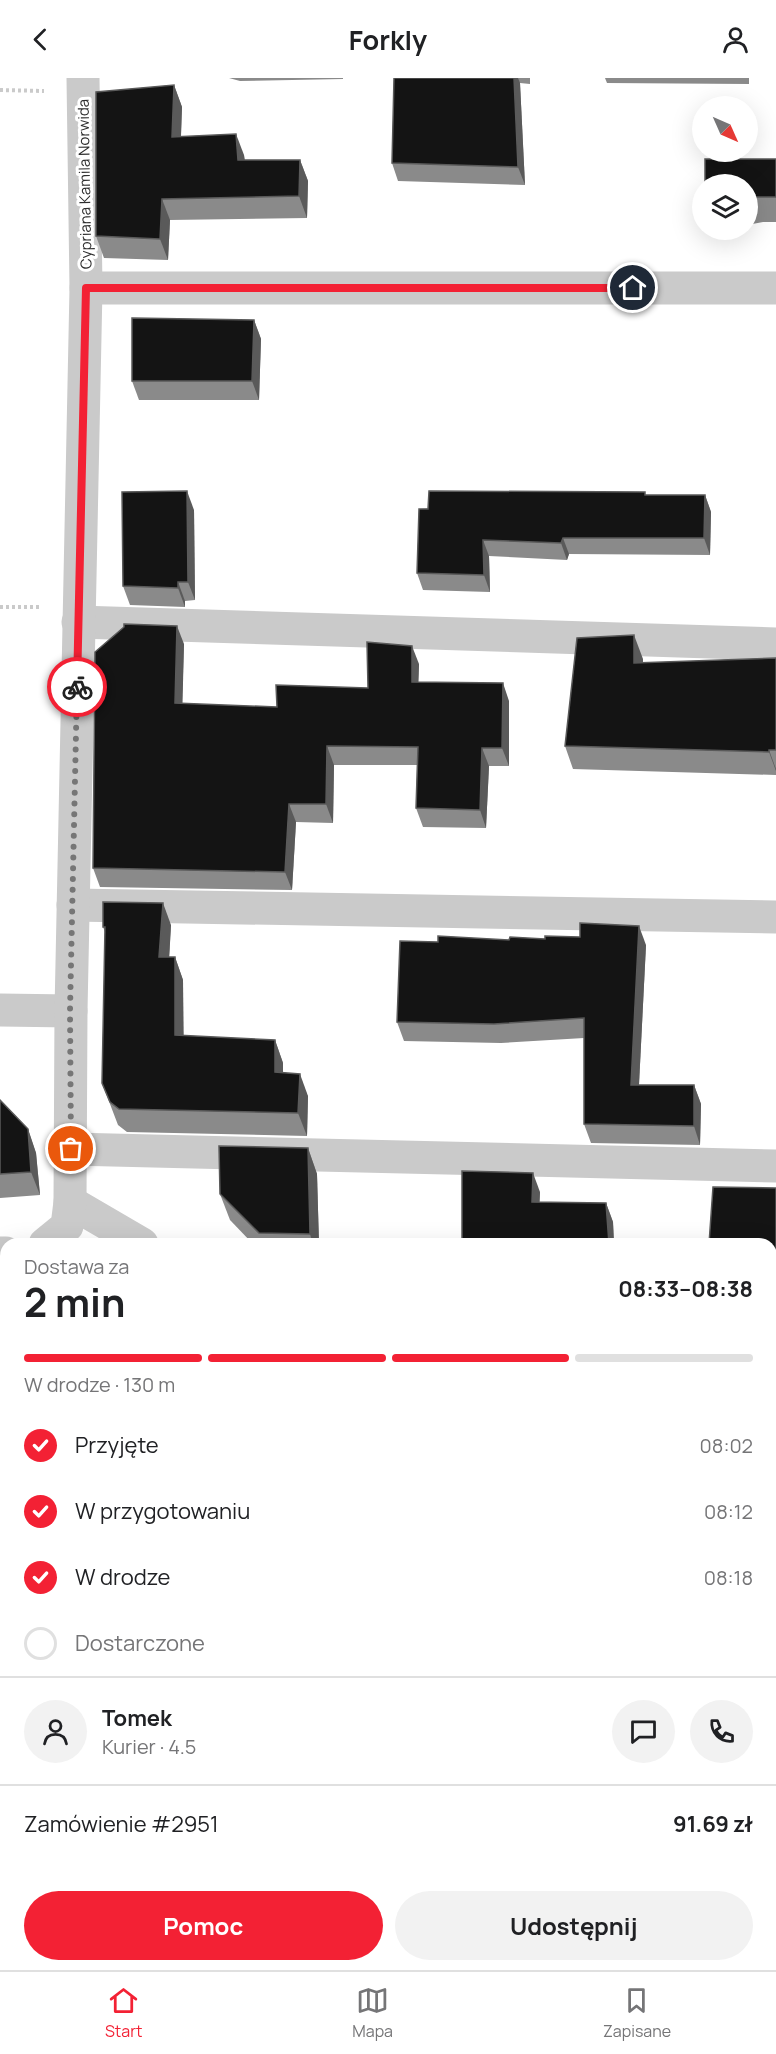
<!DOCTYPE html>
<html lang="pl">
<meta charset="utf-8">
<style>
:root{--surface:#fff;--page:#f2f2f2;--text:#202124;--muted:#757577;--line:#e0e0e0;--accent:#f32134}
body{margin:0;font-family:Manrope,sans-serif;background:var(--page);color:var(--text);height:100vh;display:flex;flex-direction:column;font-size:22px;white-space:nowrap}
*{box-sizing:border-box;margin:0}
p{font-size:20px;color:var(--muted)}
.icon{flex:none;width:33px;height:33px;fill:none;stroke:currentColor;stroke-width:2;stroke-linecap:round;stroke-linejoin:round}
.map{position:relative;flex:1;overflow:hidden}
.details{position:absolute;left:0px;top:1160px;width:777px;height:734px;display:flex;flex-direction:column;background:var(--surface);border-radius:18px 18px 0 0;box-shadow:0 6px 24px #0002}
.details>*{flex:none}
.needle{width:39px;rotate:135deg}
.buttons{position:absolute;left:692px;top:18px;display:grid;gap:12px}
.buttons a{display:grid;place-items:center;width:66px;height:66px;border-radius:50%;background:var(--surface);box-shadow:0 6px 24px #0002;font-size:30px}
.pin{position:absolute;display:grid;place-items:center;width:51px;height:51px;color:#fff;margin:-26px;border:3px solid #fff;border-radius:50%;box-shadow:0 2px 6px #0007}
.courier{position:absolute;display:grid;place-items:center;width:60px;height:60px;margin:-30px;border:4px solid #f32134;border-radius:50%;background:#fff;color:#222;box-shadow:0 2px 8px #0007}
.headline em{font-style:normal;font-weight:700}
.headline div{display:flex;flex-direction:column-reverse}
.headline{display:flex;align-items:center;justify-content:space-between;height:102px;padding:0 24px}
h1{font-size:39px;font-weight:700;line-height:45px}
.bar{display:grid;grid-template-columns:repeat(4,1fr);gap:9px 6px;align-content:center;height:72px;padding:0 24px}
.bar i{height:8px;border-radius:4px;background:var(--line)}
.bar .selected{background:var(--accent)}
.bar p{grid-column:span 4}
.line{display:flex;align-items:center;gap:15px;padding:0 24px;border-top:2px solid var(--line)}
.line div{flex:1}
.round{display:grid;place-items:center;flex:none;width:63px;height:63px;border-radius:32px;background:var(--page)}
ol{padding:0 24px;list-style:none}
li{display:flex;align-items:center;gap:18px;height:66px}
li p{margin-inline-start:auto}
li .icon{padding:6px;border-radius:50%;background:var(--accent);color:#fff;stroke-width:4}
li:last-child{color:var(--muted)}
li i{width:33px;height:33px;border:3px solid var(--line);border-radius:50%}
.cta{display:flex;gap:12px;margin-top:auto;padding:12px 24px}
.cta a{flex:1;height:69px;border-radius:36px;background:var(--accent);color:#fff;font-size:24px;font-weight:700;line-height:69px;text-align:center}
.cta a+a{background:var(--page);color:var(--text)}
header{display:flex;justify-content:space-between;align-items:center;height:78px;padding:0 24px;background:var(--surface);font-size:27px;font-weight:700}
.dock{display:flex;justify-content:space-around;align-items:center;height:84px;border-top:2px solid var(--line);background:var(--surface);font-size:16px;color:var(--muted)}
.dock a{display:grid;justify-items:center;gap:3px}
.dock .selected{color:var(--accent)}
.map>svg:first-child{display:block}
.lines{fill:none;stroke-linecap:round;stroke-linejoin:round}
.path{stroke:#cacaca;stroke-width:4;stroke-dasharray:3 3;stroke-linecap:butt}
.minor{stroke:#cacaca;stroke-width:33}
.wall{fill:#8a8a8a}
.shaded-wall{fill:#5a5a5a}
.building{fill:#141414;stroke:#5a5a5a;stroke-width:1.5}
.done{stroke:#767676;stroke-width:6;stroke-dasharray:0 10.8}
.route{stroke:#f32134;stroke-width:8}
.labels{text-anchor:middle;stroke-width:6;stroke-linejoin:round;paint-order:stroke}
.street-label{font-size:15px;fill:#2d2d2d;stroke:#fff}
</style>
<header><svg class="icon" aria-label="back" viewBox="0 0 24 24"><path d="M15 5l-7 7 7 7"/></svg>Forkly<svg class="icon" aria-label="person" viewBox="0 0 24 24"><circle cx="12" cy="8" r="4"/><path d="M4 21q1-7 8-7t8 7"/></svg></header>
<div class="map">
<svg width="776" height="1892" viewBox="0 0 776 1892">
<rect width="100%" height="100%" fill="#fff"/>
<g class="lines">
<g class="path">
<path d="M 0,12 L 44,13"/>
<path d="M 0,529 L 39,529"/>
<path d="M 0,1387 L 6,1390"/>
<path d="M 771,1885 L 776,1892"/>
</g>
<g class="minor">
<path d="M 86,210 L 776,210"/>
<path d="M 78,544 L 776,566"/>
<path d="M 73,827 L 776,839"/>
<path d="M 0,932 L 71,933"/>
<path d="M 71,1071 L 776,1088"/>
<path d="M 70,1124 L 142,1166"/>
<path d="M 45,1166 L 67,1148 L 70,1124 L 71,933 L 86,210 L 83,0"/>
<path d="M 0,1175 L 6,1175"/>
<path d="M 771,1618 L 776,1619"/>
<path d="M 771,1837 L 776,1838"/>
<path d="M 707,1892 L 708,1887"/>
</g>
</g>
<g class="wall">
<path d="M 229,0 L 343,0 L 343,1 L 240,3 Z"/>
<path d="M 394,0 L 530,0 L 530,6 L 520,5 L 525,107 L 398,103 L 392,85 Z"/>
<path d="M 605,0 L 749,0 L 749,6 L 607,5 Z"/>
<path d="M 174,7 L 182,29 L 181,59 L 244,77 L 245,82 L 300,82 L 308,103 L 307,140 L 170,142 L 168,182 L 104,180 L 96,158 Z"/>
<path d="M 776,81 L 776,144 L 763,144 L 747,147 L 747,106 Z"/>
<path d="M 254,242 L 261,261 L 259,322 L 139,322 L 132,303 Z"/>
<path d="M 646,417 L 705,417 L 711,434 L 710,477 L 569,476 L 567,482 L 489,478 L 490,514 L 423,512 L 417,495 L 419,431 Z"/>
<path d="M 194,432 L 195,522 L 185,523 L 185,529 L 130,527 L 123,508 Z"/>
<path d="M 124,549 L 184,566 L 182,626 L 277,629 L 368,610 L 419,586 L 418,604 L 509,623 L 509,688 L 489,688 L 486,750 L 423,749 L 416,730 L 417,687 L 334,687 L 333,745 L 296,744 L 292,812 L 100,809 L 93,790 Z"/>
<path d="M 776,580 L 776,697 L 573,691 L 565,668 L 643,581 L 643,585 Z"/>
<path d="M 171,847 L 169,879 L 175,879 L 183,902 L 183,958 L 275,962 L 283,985 L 283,995 L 308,1018 L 307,1058 L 127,1054 L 118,1047 L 102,1005 L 105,854 L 103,849 Z"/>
<path d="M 646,867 L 639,1007 L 694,1007 L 701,1026 L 700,1067 L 591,1065 L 584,1046 L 584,960 L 501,965 L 404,963 L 397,944 Z"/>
<path d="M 0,1022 L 28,1051 L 36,1075 L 40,1117 L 0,1120 Z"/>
<path d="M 308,1070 L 317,1096 L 319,1166 L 253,1166 L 230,1142 L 220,1116 Z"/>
<path d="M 776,1110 L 776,1190 L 771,1190 L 771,1166 Z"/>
<path d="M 540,1114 L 539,1124 L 606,1125 L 613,1144 L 614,1166 L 463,1166 L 462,1163 Z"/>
<path d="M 0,1258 L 6,1259 L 6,1372 L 5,1372 L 0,1359 L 0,1352 L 6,1339 L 0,1339 Z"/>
<path d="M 313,1887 L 465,1887 L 466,1892 L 315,1892 Z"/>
</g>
<g class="shaded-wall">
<path d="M 514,0 L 518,0 L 520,5 L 525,107 L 518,89 Z"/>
<path d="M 174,7 L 182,29 L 180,81 L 172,59 Z"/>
<path d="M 236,56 L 244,77 L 246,104 L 238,82 Z"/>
<path d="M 300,82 L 308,103 L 307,140 L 299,118 Z"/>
<path d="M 162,121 L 170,142 L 168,182 L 160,161 Z"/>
<path d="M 254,242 L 261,261 L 259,322 L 252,303 Z"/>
<path d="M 187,413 L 194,432 L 195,522 L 188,504 Z"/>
<path d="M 705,417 L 711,434 L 710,477 L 704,460 Z"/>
<path d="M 563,460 L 569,476 L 567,482 L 561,465 Z"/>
<path d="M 483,462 L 489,478 L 490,514 L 484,497 Z"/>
<path d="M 178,504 L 185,523 L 185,529 L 178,510 Z"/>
<path d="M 177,548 L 184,566 L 182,644 L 175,625 Z"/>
<path d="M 634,557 L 643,581 L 642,609 L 634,585 Z"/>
<path d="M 412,568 L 419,586 L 418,622 L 412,604 Z"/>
<path d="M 503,605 L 509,623 L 509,688 L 502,670 Z"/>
<path d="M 327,668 L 334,687 L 333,745 L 326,726 Z"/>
<path d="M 482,670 L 489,688 L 486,750 L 480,732 Z"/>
<path d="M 769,672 L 776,691 L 776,693 L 769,674 Z"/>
<path d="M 289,726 L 296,744 L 292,812 L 285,794 Z"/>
<path d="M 163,825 L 171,847 L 168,901 L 159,879 Z"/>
<path d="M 639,848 L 646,867 L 638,1026 L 631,1007 Z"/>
<path d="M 175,879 L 183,902 L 184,980 L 175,957 Z"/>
<path d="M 275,962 L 283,985 L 283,1017 L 275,994 Z"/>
<path d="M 300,996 L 308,1018 L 307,1058 L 298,1035 Z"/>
<path d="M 694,1007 L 701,1026 L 700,1067 L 694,1048 Z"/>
<path d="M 28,1051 L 36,1075 L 40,1117 L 31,1094 Z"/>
<path d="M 308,1070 L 317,1096 L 319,1166 L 313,1166 L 310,1156 Z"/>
<path d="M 533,1095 L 540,1114 L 539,1143 L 532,1124 Z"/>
<path d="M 606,1125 L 613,1144 L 614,1166 L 609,1166 Z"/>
<rect x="112" y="1887" width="7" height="5"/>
<rect x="247" y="1887" width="7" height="5"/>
<path d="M 459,1887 L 465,1887 L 466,1892 L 459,1892 Z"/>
</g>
<g class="building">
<path d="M 394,0 L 514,0 L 518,89 L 392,85 Z"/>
<path d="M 174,7 L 172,59 L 236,56 L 238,82 L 300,82 L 299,118 L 162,121 L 160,161 L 96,158 L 96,14 Z"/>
<path d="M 705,81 L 776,81 L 776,119 L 754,119 L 747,121 L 747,106 L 705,106 Z"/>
<path d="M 132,240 L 254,242 L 252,303 L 132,303 Z"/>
<path d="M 187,413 L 188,504 L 178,504 L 178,510 L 123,508 L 122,414 Z"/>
<path d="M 429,413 L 645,414 L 645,417 L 705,417 L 704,460 L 563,460 L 561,465 L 483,462 L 484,497 L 417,495 L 419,431 L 428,431 Z"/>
<path d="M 124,546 L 177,548 L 175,625 L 277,629 L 276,607 L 368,610 L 367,564 L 412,568 L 412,604 L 503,605 L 502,670 L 482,670 L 480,732 L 416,730 L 418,669 L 327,668 L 326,726 L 289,726 L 285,794 L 93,790 L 95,574 L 124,549 Z"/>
<path d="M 634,557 L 634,585 L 776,580 L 776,672 L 769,672 L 769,674 L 565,668 L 577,560 Z"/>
<path d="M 103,824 L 163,825 L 159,879 L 175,879 L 175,957 L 275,962 L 275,994 L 300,996 L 298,1035 L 119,1031 L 110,1024 L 102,1005 L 105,849 L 103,849 Z"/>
<path d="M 580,845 L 639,848 L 631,1007 L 694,1007 L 694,1048 L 584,1046 L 584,940 L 494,946 L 397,944 L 400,863 L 438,864 L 438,858 L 509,862 L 510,859 L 545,861 L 545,858 L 580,859 Z"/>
<path d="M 0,1022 L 28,1051 L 31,1094 L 0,1096 Z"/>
<path d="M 219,1068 L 308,1070 L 310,1156 L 259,1155 L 220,1116 Z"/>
<path d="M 462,1093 L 533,1095 L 532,1124 L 606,1125 L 609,1166 L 554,1166 L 462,1163 Z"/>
<path d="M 713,1109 L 776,1110 L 776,1171 L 771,1171 L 771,1166 L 709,1166 Z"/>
<path d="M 0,1258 L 6,1259 L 6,1316 L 0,1316 Z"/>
<path d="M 6,1338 L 6,1359 L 0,1356 L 0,1352 Z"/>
<rect x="60" y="1887" width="52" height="5"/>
<rect x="179" y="1887" width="68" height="5"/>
<path d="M 335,1887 L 459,1887 L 459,1892 L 368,1892 L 368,1888 L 335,1890 Z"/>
</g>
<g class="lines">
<path class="done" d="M 71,1071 L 70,933 L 77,609"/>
<path class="route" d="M 77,609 L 86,210 L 633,210"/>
</g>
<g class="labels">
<g class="street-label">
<text transform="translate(85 106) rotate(-91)" y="5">Cypriana Kamila Norwida</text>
</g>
</g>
</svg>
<div class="buttons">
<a><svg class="needle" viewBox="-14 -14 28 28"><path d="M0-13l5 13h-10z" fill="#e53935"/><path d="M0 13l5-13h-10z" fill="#757577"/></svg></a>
<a><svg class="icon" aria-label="layers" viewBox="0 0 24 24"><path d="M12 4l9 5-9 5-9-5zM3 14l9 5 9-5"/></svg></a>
</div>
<div class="pin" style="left:71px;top:1071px;background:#ea580c"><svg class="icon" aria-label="bag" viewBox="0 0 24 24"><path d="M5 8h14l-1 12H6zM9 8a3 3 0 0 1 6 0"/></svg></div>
<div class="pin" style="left:633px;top:210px;background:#1f2937"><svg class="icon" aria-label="home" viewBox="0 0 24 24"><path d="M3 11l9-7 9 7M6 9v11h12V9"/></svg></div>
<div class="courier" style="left:77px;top:609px"><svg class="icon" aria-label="bike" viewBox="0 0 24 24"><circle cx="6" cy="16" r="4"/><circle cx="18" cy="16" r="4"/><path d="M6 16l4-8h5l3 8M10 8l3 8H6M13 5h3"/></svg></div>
<section class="details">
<div class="headline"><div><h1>2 min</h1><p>Dostawa za</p></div><em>08:33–08:38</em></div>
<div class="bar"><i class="selected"></i><i class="selected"></i><i class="selected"></i><i></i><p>W drodze · 130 m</p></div>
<ol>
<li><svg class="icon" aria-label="check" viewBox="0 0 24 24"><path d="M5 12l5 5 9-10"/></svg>Przyjęte<p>08:02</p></li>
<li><svg class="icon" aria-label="check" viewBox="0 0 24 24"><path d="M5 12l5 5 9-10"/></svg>W przygotowaniu<p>08:12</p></li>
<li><svg class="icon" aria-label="check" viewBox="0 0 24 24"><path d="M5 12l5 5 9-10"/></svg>W drodze<p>08:18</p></li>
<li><i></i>Dostarczone</li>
</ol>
<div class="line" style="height:108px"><a class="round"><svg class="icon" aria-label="person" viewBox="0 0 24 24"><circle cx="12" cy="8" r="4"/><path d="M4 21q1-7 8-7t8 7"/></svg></a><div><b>Tomek</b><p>Kurier · 4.5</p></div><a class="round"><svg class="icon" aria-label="chat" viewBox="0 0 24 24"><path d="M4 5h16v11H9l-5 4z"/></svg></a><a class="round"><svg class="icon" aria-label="phone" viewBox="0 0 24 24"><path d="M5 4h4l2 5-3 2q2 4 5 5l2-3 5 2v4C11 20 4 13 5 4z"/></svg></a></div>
<div class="line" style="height:78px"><div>Zamówienie #2951</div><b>91.69 zł</b></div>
<div class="cta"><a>Pomoc</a><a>Udostępnij</a></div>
</section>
</div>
<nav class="dock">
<a class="selected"><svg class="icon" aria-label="home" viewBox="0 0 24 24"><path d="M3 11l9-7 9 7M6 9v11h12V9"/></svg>Start</a>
<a><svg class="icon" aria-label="map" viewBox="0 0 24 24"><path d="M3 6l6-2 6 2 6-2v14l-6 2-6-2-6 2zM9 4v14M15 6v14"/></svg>Mapa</a>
<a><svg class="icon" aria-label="saved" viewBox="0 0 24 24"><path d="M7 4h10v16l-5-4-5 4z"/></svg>Zapisane</a>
</nav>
